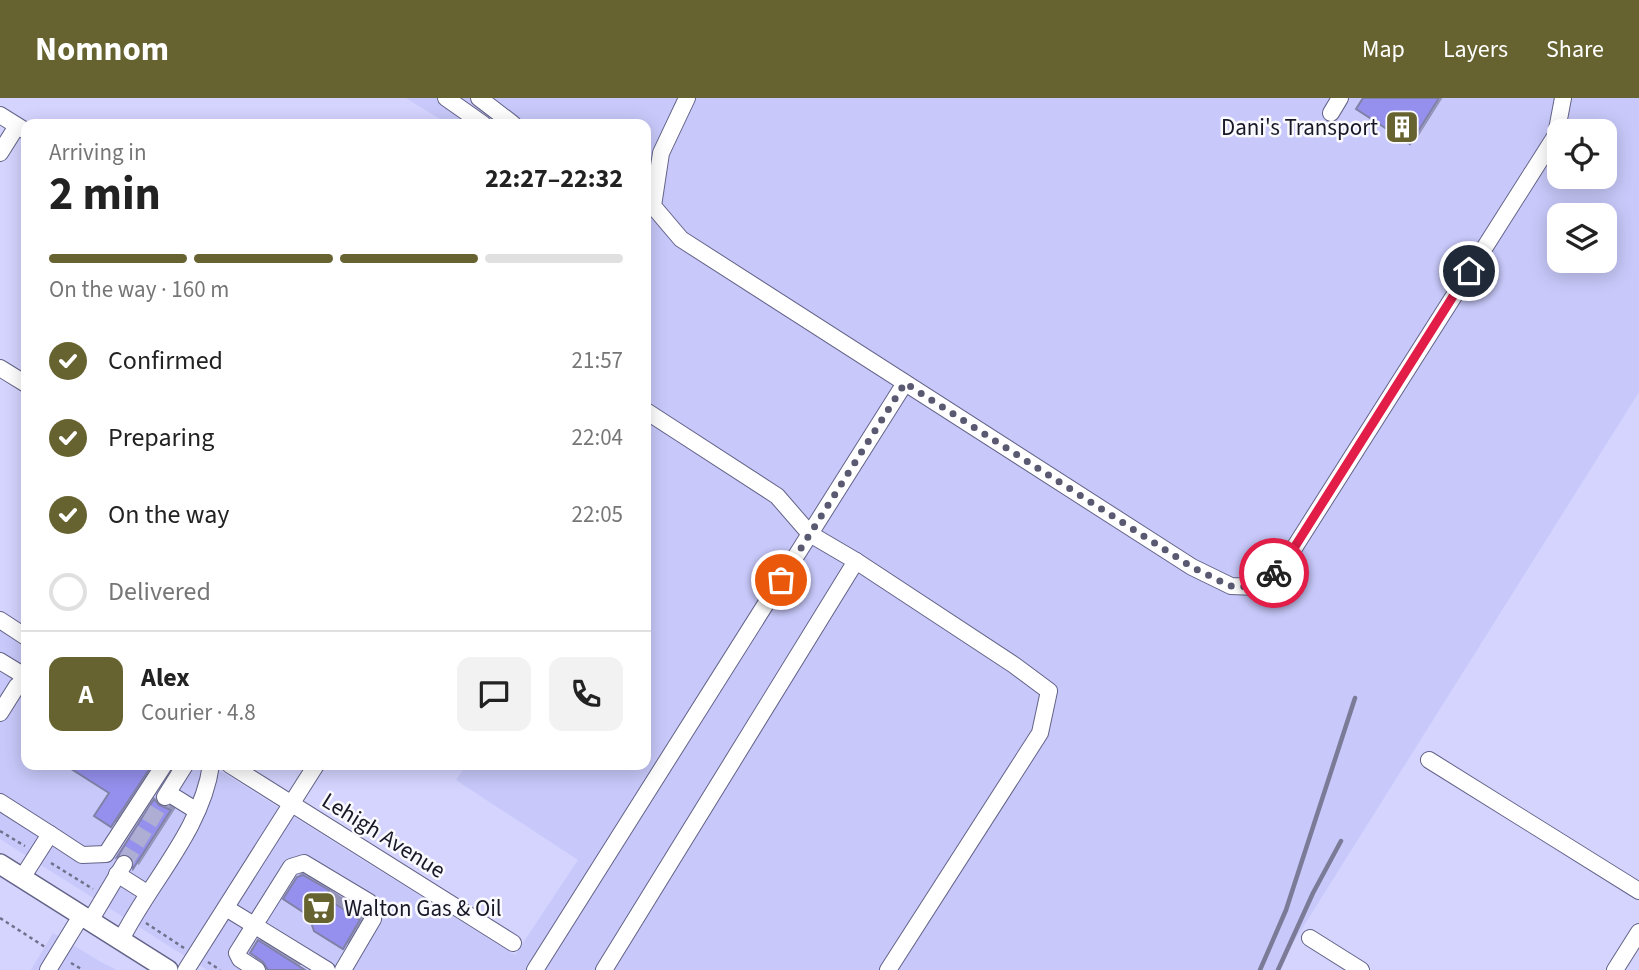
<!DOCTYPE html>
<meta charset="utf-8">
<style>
:root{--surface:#fff;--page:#f2f2f2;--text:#222;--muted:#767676;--line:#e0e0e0;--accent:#676330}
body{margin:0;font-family:"Source Sans 3",sans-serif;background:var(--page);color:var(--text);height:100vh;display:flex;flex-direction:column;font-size:26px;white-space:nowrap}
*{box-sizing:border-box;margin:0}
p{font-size:23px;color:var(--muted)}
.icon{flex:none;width:38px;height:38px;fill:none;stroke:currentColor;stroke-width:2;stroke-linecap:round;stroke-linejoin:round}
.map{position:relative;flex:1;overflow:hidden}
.sheet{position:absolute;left:21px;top:21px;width:630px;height:651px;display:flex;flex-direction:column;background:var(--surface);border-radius:14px;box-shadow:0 4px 18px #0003}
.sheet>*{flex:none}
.controls{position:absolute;left:1547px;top:21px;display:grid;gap:14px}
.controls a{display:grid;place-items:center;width:70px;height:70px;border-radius:14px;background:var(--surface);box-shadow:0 4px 18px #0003;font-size:35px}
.pin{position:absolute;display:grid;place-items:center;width:60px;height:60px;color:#fff;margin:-30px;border:4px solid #fff;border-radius:50%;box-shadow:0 2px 7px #0007}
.courier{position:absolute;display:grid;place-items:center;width:70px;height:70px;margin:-35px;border:5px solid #e11d48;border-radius:50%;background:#fff;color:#222;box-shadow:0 2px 9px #0007}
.summary em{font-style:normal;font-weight:700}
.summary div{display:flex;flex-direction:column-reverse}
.summary{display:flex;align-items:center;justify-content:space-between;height:119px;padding:0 28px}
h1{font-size:46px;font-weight:700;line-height:52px}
.bar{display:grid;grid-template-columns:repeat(4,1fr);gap:10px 7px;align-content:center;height:84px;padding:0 28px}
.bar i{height:9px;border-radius:5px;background:var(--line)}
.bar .active{background:var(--accent)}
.bar p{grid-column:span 4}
.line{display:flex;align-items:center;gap:18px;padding:0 28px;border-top:2px solid var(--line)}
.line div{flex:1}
.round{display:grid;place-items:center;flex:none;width:74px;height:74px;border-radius:14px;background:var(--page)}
ol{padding:0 28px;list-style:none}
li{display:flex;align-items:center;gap:21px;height:77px}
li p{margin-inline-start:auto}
li .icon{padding:7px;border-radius:50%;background:var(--accent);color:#fff;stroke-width:4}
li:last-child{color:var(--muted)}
li i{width:38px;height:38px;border:4px solid var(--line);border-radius:50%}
header{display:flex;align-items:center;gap:42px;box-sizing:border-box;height:98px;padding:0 35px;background:var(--accent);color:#fff}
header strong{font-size:33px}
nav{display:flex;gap:38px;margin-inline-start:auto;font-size:24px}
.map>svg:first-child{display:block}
.built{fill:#c8c8fa;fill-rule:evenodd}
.building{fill:#9590ed;stroke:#8181a8;stroke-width:2;filter:url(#shadow)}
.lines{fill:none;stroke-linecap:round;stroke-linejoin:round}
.minor-tunnel{stroke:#aeaed4;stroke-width:16;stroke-dasharray:16 8;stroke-linecap:butt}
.minor-casing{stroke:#636388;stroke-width:18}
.major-casing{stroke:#636388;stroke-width:22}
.path{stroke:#72718d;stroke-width:2.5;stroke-dasharray:3.5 3.5;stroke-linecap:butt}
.minor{stroke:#fff;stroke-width:16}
.major{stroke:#fff;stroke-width:19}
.rail{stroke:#7b7b98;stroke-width:4.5}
.done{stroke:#5a5972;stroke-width:7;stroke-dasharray:0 12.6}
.route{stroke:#e11d48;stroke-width:9}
.labels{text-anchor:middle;stroke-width:5;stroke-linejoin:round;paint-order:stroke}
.poi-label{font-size:23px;fill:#181726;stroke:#f9f9fe;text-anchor:end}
.street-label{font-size:23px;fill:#181726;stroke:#f9f9fe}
</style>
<header>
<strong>Nomnom</strong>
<nav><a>Map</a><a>Layers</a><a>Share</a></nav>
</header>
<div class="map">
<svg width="1639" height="872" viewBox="0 0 1639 872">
<defs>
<filter id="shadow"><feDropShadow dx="6" dy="-6" stdDeviation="0" flood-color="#0004"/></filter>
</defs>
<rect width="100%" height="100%" fill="#d4d4ff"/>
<g class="built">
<path d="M 406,0 L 1639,0 L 1639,294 L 1276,872 L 207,872 L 0,741 L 0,533 L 26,550 L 26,667 L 211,667 L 515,857 L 578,762 L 456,682 L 466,667 L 646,667 L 646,26 L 448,26 ZM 1559,33 L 1605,33 L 1605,79 L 1559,79 ZM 1559,117 L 1605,117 L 1605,163 L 1559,163 Z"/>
<path d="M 53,835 L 101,864 L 117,872 L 31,872 Z"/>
</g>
<g class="building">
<path d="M 1363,0 L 1439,0 L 1410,46 L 1356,11 Z"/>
<path d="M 65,667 L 152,667 L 111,729 L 94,718 L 109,695 Z"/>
<path d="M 154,701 L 159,707 L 171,712 L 133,771 L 130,757 L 123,756 L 117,759 Z"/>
<path d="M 303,777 L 329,792 L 325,799 L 360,822 L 343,851 L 314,833 L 309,818 L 283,801 L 297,779 Z"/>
<path d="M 258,842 L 305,872 L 268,872 L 263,864 L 250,855 Z"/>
</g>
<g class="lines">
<path class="minor-tunnel" d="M 124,766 L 165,699"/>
<g class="minor-casing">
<g id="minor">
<path d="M 446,0 L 483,26"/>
<path d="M 479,0 L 513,26"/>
<path d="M 687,0 L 661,55 L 653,108 L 681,141 L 1192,469 L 1231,488 L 1258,489 L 1282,469 L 1556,37 L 1563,0"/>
<path d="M 1331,15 L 1340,0"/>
<path d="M 0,17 L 24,32"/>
<path d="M 0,55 L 17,28"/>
<path d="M 0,270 L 26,286"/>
<path d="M 646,313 L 777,398 L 810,436 L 856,463"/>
<path d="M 0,522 L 26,539"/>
<path d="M 0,563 L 18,574 L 26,584"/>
<path d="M 0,615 L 17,588 L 26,584"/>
<path d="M 1429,662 L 1639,793"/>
<path d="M 230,667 L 513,845"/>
<path d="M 168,695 L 197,713"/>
<path d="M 165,699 L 185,667"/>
<path d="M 0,704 L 50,736 L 22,780"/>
<path d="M 50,736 L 82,757 L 106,756 L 164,667"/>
<path d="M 117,776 L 147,795"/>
<path d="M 226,810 L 327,872"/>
<path d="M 90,823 L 124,766"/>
<path d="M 1310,840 L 1361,872"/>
<path d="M 121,842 C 149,785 202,732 211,667"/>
<path d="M 48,872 L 81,818"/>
<path d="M 186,872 L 316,667"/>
<path d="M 257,872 L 240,861 L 237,855 L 291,769 L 304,765 L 369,804 L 374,812 L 373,821 L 343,872"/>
<path d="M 535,872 L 905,285"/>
<path d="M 604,872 L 856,463 L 1014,567 L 1049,593 L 1040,635 L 888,872"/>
<path d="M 1615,872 L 1639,834"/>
</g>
</g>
<g class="major-casing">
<path id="major" d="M 0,766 L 168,872"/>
</g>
<g class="path">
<path d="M 0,733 L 25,748"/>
<path d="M 51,765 L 93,791"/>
<path d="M 0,820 L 45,849"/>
<path d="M 146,825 L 184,850"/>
<path d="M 208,864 L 220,872"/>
<path d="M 71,865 L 83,872"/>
</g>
<use href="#minor" class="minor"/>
<use href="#major" class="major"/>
<g class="rail">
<path d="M 1260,872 L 1286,812 L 1355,600"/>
<path d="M 1278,872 L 1313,795 L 1341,743"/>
</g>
</g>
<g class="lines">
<path class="done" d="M 781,482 L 905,285 L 1192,469 L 1230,488 L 1258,489 L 1274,475"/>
<path class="route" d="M 1274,475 L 1282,469 L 1469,173"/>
</g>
<defs>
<g id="building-square" transform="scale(1.75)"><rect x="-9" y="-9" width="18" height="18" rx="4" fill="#676330" stroke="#f9f9fe"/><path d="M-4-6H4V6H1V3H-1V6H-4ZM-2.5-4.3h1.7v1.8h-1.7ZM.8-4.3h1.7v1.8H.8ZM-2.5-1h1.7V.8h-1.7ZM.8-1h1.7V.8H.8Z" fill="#fff"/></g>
<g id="supermarket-square" transform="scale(1.75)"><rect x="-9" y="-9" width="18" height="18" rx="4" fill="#676330" stroke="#f9f9fe"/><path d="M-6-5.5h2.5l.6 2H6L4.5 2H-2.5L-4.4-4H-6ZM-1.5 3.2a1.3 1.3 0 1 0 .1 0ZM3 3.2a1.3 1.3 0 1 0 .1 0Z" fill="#fff"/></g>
</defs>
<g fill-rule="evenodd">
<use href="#building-square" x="1402" y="29"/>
<use href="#supermarket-square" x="319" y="810"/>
</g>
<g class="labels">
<g class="poi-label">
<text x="1378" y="37">Dani's Transport</text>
<text x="344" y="818" text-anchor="start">Walton Gas &amp; Oil</text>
</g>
<g class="street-label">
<text transform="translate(384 737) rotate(32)" y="8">Lehigh Avenue</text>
</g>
</g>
</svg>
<div class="controls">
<a><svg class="icon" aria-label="locate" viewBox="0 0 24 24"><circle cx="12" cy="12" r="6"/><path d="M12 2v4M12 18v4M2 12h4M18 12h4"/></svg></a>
<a><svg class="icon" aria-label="layers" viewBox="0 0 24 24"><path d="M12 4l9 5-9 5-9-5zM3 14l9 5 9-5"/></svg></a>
</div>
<div class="pin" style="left:781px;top:482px;background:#ea580c"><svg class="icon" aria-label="bag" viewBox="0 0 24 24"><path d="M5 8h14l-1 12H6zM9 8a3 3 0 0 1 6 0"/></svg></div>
<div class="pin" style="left:1469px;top:173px;background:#1f2937"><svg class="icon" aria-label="home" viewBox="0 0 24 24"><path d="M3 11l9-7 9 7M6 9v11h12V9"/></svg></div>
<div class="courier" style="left:1274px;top:475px"><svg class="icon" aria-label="bike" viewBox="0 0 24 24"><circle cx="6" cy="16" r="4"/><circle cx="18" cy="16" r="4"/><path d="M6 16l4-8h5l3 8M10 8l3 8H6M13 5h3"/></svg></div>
<section class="sheet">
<div class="summary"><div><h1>2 min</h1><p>Arriving in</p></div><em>22:27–22:32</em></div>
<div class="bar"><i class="active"></i><i class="active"></i><i class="active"></i><i></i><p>On the way · 160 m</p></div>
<ol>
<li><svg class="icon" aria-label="check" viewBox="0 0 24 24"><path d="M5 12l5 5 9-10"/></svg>Confirmed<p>21:57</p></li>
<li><svg class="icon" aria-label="check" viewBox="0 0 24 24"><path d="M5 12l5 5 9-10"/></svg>Preparing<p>22:04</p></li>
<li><svg class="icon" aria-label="check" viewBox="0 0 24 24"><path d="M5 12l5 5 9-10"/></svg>On the way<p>22:05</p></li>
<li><i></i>Delivered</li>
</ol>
<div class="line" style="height:126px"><b class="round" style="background:var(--accent);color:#fff">A</b><div><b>Alex</b><p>Courier · 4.8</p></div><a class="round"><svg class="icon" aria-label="chat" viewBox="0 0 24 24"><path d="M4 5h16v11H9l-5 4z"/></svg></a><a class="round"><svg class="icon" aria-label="phone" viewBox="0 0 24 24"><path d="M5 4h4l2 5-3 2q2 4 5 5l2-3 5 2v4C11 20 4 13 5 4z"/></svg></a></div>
</section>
</div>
